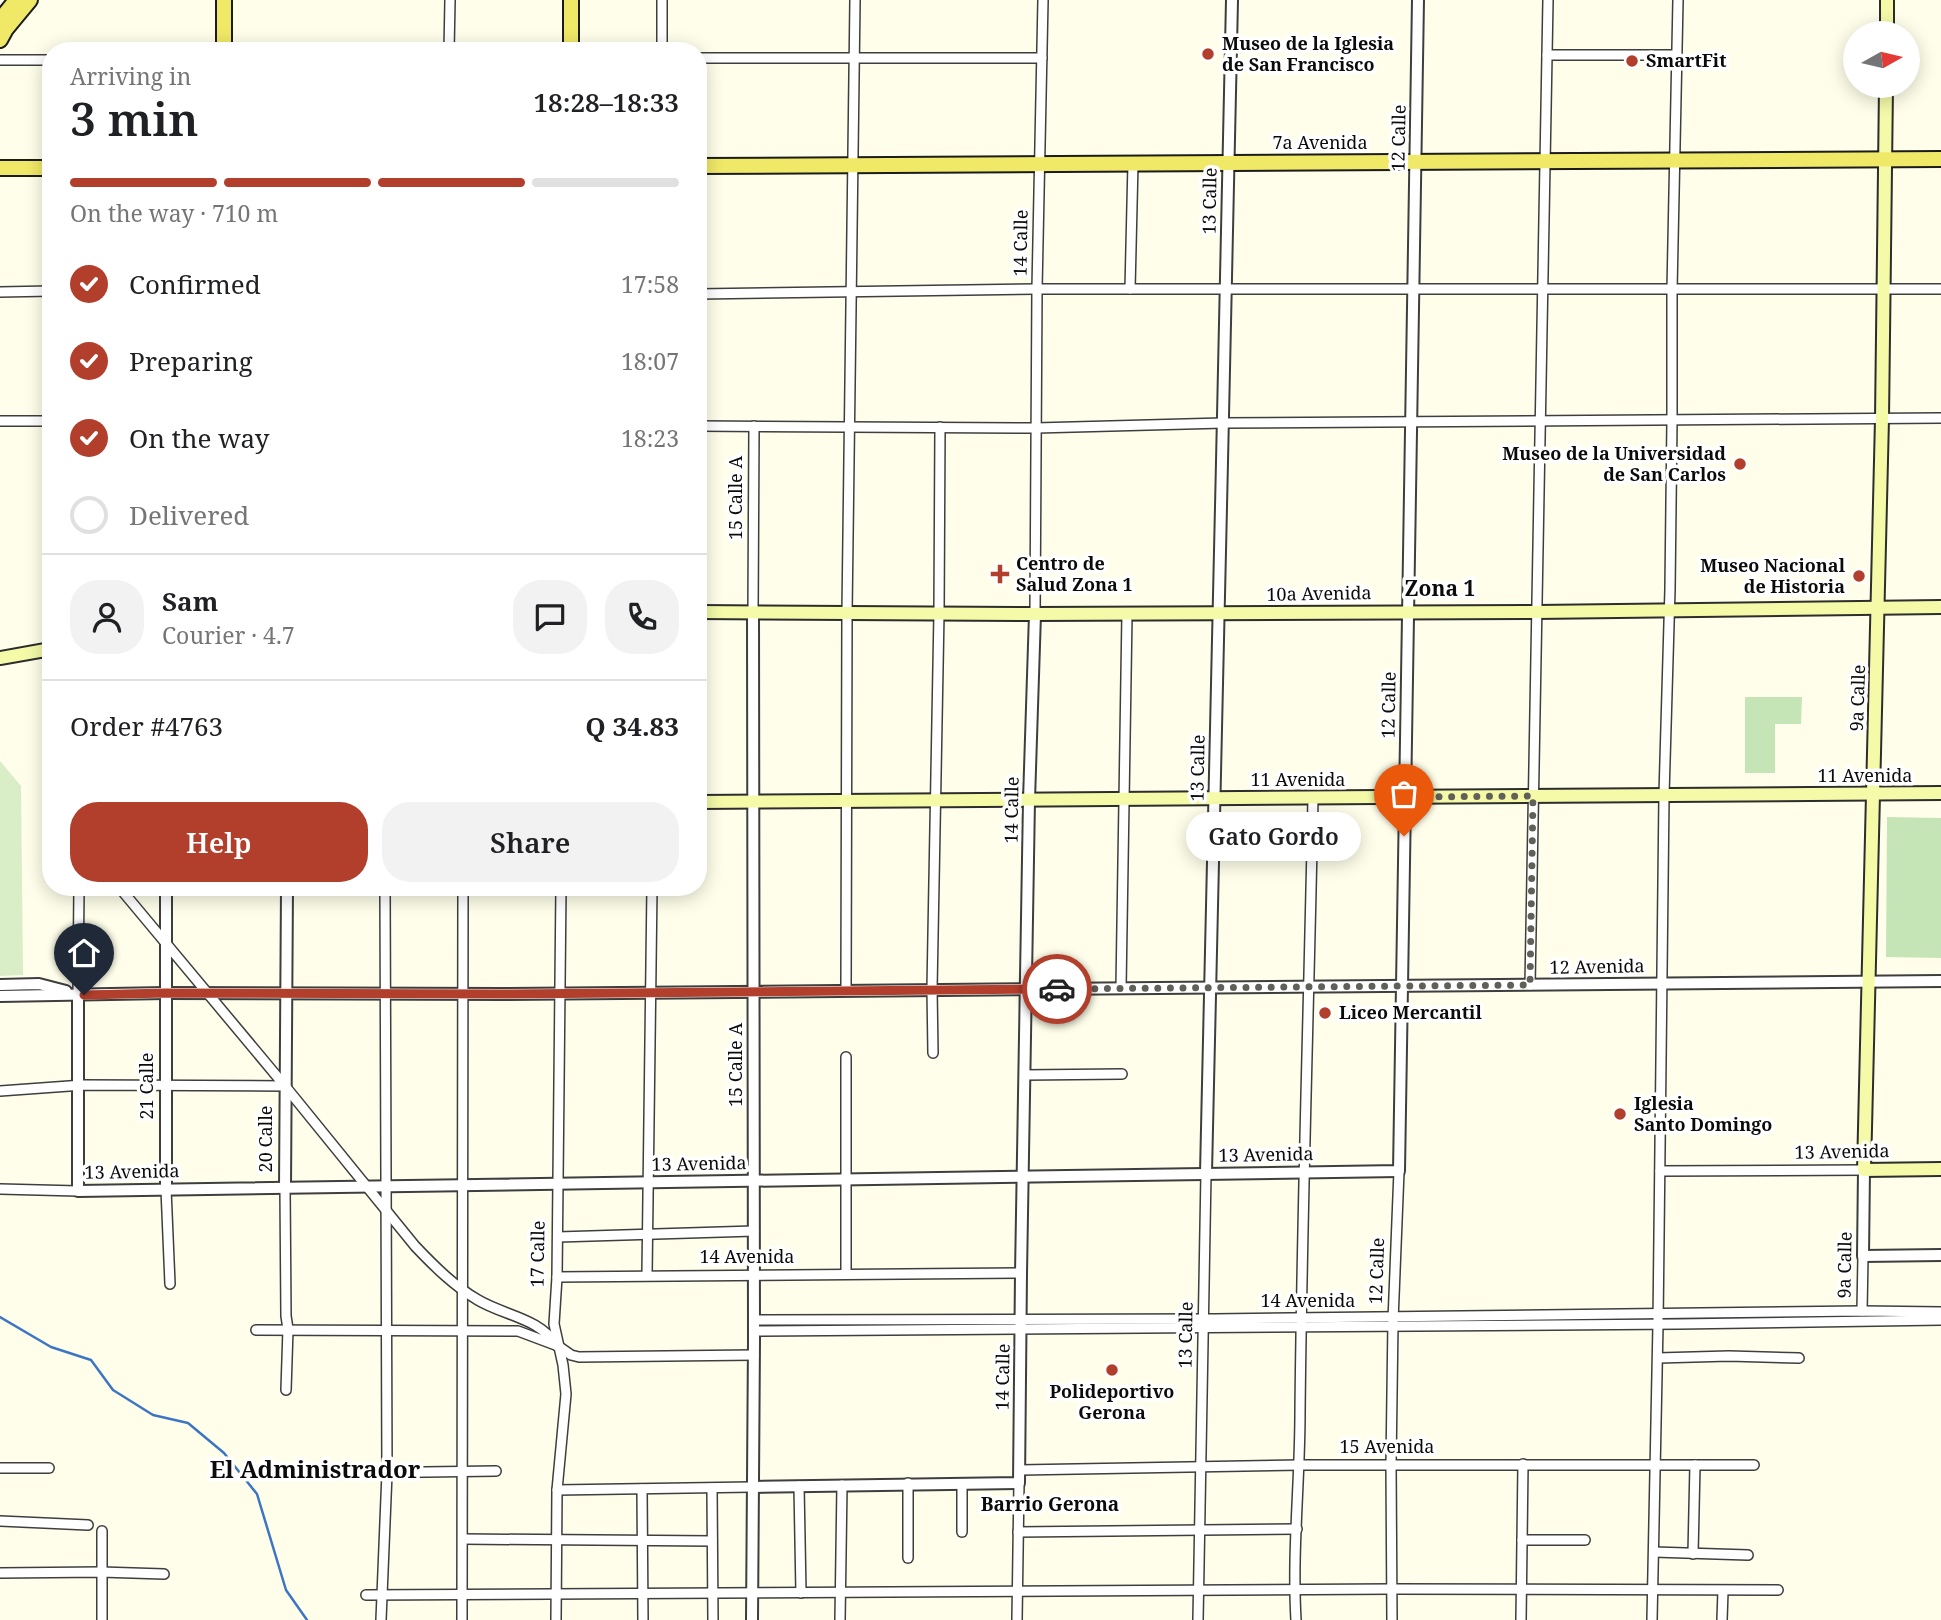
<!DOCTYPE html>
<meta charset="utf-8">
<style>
:root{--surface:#fff;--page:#f2f2f2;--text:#202124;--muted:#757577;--line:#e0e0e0;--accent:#b23e2c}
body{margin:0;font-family:"Noto Serif",serif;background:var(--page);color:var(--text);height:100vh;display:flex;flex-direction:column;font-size:26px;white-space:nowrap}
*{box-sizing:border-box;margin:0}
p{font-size:23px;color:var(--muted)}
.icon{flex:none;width:38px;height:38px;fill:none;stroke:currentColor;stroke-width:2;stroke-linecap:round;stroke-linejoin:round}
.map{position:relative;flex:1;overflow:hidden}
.drawer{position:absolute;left:42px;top:42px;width:665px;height:854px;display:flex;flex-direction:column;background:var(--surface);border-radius:28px;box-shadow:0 4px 18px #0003}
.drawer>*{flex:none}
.needle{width:46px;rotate:82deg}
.buttons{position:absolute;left:1843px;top:21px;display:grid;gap:14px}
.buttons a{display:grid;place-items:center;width:77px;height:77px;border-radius:50%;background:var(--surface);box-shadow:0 4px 18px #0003;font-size:35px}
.pin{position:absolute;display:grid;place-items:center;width:60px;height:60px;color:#fff;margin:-72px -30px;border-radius:50% 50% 50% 0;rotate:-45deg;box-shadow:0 0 7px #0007}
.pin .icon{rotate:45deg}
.courier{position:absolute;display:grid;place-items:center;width:70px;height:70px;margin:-35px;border:5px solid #b23e2c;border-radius:50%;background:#fff;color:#222;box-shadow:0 2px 9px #0007}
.bubble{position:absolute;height:49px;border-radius:24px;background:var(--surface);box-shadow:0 4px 18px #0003;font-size:23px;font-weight:600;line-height:49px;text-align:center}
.overview em{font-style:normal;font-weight:600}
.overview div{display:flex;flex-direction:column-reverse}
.overview{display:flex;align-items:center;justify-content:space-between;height:119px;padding:0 28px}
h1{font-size:46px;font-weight:600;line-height:52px}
.bar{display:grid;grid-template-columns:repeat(4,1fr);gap:10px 7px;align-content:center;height:84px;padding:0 28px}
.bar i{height:9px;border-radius:5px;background:var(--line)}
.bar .active{background:var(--accent)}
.bar p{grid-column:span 4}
.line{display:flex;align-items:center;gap:18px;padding:0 28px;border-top:2px solid var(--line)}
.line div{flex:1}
.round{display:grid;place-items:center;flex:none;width:74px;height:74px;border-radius:28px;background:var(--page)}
ol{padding:0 28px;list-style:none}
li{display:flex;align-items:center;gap:21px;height:77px}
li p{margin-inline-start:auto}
li .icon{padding:7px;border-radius:50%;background:var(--accent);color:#fff;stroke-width:4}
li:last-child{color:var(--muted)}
li i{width:38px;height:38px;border:4px solid var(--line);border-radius:50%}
.button{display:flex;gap:14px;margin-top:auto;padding:14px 28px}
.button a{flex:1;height:80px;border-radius:28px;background:var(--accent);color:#fff;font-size:28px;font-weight:600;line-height:80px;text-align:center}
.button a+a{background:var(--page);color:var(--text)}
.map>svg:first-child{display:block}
.green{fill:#c6e5b6}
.pitch{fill:#d9edc7}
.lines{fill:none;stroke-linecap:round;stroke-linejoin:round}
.stream{stroke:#3d75c5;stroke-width:2.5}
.minor-casing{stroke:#3e3e3e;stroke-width:12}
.tertiary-casing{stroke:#3e3e3e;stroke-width:14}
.secondary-casing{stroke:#2d2d2d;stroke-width:16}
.primary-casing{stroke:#1c1c1c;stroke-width:18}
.minor{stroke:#fff;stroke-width:9}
.tertiary{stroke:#fff;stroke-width:10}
.secondary{stroke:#f4faa8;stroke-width:12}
.primary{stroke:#f0e867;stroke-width:14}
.done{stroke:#606059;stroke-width:7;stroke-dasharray:0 12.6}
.route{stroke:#b23e2c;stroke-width:9}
.poi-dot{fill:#b23e2c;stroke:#fff;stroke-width:2.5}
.labels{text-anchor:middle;stroke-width:7;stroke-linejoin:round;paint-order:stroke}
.poi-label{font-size:18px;font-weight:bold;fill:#0b0b0b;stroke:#fff;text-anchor:start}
.street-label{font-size:18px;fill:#0b0b0b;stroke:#fff}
.neighbourhood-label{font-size:19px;font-weight:bold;fill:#0b0b0b;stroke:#fff}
.quarter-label{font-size:21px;font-weight:bold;fill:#0b0b0b;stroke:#fff}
.district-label{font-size:24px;font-weight:bold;fill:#0b0b0b;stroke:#fff}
</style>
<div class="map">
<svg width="1941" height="1620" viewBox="0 0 1941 1620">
<rect width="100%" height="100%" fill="#fefeea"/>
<g class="green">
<path d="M 1745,697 L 1802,697 L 1801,724 L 1775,724 L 1775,773 L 1745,773 Z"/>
<path d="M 1887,817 L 1941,818 L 1941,958 L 1886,957 Z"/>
</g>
<path class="pitch" d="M 0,761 L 21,786 L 23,975 L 0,976 Z"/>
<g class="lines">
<path class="stream" d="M 0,1317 L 51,1347 L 91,1360 L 113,1390 L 153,1415 L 188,1423 L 224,1453 L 257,1494 L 286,1590 L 307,1620"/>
<g class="minor-casing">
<g id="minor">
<path d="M 449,51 L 450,0"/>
<path d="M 662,51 L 662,0"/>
<path d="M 1547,55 L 1676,55"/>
<path d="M 698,58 L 1042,58"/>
<path d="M 0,60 L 51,60"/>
<path d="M 1130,289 L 1133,163"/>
<path d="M 0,292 L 51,291"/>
<path d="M 698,294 L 1037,289 L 1941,289"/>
<path d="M 0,421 L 51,421"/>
<path d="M 698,426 L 1036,428 L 1223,423 L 1941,418"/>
<path d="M 753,612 L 754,426"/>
<path d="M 1035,614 L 1037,289 L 1043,0"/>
<path d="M 119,887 L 285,1086 L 415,1246 C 434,1266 454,1286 478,1300 C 505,1316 540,1318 557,1346"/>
<path d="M 1530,985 L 1548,0"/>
<path d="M 1121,988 L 1127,614"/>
<path d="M 846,990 L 847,613 L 855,0"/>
<path d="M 78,994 L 79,887"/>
<path d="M 933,1053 L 932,989 L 939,613 L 940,427"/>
<path d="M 1025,1075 L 1122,1074"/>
<path d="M 0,1091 L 83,1085 L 285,1086"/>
<path d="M 1660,1171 L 1864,1170"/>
<path d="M 285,1188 L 286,1316 L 288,1329 L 286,1390"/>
<path d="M 0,1189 L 78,1191"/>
<path d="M 166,1189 L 170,1284"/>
<path d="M 558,1237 L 754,1231"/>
<path d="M 846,1274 L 846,1057"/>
<path d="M 647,1275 L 652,887"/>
<path d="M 557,1277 L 1021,1273"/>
<path d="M 1862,1311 L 1863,1256"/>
<path d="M 754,1320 L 1215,1319 L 1862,1311 L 1941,1312"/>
<path d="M 256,1330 L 518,1331 L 558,1346 L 571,1355 L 579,1357 L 754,1355"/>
<path d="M 754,1331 L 1679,1324 L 1941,1320"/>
<path d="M 1658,1358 L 1729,1356 L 1799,1358"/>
<path d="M 0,1468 L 49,1468"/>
<path d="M 1020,1470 L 1300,1465 L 1754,1465"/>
<path d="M 355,1473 L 496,1471"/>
<path d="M 908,1483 L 908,1558"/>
<path d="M 799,1486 L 801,1593"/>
<path d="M 712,1488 L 713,1620"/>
<path d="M 642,1489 L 643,1620"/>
<path d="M 557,1490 L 752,1487"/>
<path d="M 0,1521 L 88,1525"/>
<path d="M 102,1531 L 102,1620"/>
<path d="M 962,1532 L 962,1484"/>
<path d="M 1018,1532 L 1297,1529"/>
<path d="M 463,1539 L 712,1541"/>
<path d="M 1522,1540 L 1585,1540"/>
<path d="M 1654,1552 L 1748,1555"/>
<path d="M 1693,1554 L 1695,1465"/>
<path d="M 0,1573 L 101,1572 L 164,1574"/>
<path d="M 366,1595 L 1392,1589 L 1778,1590"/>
<path d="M 381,1620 L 387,1473 L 385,887"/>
<path d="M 462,1620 L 463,887"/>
<path d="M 556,1620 L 557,1490 L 566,1394 L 563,1365 L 554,1324 L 557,1277 L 561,887"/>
<path d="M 840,1620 L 842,1485"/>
<path d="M 1017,1620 L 1019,1483"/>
<path d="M 1198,1620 L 1206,1173"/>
<path d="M 1296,1620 C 1292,1551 1300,1482 1300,1413 C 1302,1208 1309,1003 1313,798"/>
<path d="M 1392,1620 L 1391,1465 L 1393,1321 L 1399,1171"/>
<path d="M 1521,1620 L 1523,1464"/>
<path d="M 1652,1620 L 1658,1324 L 1664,795 L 1670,589 L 1672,420 L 1672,290 L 1678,0"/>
<path d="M 1722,1620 L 1723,1591"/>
</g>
</g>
<g class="tertiary-casing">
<g id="tertiary">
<path d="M 166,887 L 166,1189"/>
<path d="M 0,985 L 39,984 L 66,991"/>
<path d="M 78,994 L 78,1191 L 1399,1171 L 1418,0"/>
<path d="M 0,996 L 166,993 L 503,994 L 1941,981"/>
<path d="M 1864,1170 L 1863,1256 L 1941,1255"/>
<path d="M 1206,1173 C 1216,782 1223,391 1232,0"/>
<path d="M 285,1188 L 287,887"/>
<path d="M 752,1487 L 1019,1483 L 1021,1273 L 1029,800 L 1035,614"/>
<path d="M 752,1620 L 754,1340 L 753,612"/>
</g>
</g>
<g class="secondary-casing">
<g id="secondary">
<path d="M 1887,33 L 1887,0"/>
<path d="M 1886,86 L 1882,419 L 1864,1170 L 1941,1169"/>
<path d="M 698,612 L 1035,614 L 1537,612 L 1941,607"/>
<path d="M 0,658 L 51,649"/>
<path d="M 698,802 L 1941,793"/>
</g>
</g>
<g class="primary-casing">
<g id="primary">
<path d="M 0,20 L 16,0"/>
<path d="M 0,40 L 6,29 L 30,0"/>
<path d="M 224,51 L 224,0"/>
<path d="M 571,51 L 571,0"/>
<path d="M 698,166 L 1941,159"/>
<path d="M 0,168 L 51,168"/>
</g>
</g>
<use href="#minor" class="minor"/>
<use href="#tertiary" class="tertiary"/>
<use href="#secondary" class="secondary"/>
<use href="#primary" class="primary"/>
</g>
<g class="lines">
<path class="done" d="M 1057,989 L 1530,985 L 1533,796 L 1405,797 L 1404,836"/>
<path class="route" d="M 84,995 L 166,993 L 503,994 L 1057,989"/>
</g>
<g class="poi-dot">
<circle cx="1208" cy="54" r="7"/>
<circle cx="1632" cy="61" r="7"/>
<circle cx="1740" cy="464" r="7"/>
<path d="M996.5 563.5h7v7h7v7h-7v7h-7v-7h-7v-7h7z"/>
<circle cx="1859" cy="576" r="7"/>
<circle cx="1325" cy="1013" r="7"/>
<circle cx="1620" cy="1114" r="7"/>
<circle cx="1112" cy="1370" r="7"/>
</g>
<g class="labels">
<g class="poi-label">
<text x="1222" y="50">Museo de la Iglesia<tspan x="1222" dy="21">de San Francisco</tspan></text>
<text x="1646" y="67">SmartFit</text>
<text x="1726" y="460" text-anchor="end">Museo de la Universidad<tspan x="1726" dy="21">de San Carlos</tspan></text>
<text x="1016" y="570">Centro de<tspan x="1016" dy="21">Salud Zona 1</tspan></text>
<text x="1845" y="572" text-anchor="end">Museo Nacional<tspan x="1845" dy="21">de Historia</tspan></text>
<text x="1339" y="1019">Liceo Mercantil</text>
<text x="1634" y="1110">Iglesia<tspan x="1634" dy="21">Santo Domingo</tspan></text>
<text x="1112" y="1398" text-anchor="middle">Polideportivo<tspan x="1112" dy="21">Gerona</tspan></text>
</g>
<g class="street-label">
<text transform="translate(1399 138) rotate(-89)" y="6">12 Calle</text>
<text x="1320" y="149">7a Avenida</text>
<text transform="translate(1210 201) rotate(-89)" y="6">13 Calle</text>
<text transform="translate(1021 243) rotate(-89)" y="6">14 Calle</text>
<text transform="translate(736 498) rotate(-90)" y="6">15 Calle A</text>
<text transform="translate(1319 594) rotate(-1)" y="6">10a Avenida</text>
<text transform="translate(1858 698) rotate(-88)" y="6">9a Calle</text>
<text transform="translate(1389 705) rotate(-89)" y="6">12 Calle</text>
<text transform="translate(1198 768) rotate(-89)" y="6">13 Calle</text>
<text x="1865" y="782">11 Avenida</text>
<text x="1298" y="786">11 Avenida</text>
<text transform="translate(1012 810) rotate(-89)" y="6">14 Calle</text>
<text transform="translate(1597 967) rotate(-1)" y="6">12 Avenida</text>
<text transform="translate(736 1065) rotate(-90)" y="6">15 Calle A</text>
<text transform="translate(147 1086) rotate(-90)" y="6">21 Calle</text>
<text transform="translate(266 1139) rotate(-90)" y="6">20 Calle</text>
<text transform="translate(1842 1152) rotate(-1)" y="6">13 Avenida</text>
<text transform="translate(1266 1155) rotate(-1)" y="6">13 Avenida</text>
<text transform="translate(699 1164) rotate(-1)" y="6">13 Avenida</text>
<text transform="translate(132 1172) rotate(-1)" y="6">13 Avenida</text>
<text transform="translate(538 1254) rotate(-89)" y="6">17 Calle</text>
<text x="747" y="1263">14 Avenida</text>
<text transform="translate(1845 1265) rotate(-89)" y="6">9a Calle</text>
<text transform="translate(1377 1271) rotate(-88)" y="6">12 Calle</text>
<text x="1308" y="1307">14 Avenida</text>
<text transform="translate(1186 1335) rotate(-89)" y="6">13 Calle</text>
<text transform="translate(1003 1377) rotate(-89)" y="6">14 Calle</text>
<text x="1387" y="1453">15 Avenida</text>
</g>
<g class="neighbourhood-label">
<text x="1050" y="1511">Barrio Gerona</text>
</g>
<g class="quarter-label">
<text x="1440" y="596">Zona 1</text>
</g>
<g class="district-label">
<text x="315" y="1478">El Administrador</text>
</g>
</g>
</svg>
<div class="buttons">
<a><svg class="needle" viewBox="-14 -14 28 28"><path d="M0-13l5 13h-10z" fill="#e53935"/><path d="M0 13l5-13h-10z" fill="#757577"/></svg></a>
</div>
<div class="pin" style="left:1404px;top:836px;background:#ea580c"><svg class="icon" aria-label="bag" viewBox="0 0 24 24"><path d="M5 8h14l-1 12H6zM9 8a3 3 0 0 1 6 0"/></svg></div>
<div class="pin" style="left:84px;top:995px;background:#1f2937"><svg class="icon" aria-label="home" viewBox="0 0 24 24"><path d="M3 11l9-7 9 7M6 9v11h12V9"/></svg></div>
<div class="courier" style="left:1057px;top:989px"><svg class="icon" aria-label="car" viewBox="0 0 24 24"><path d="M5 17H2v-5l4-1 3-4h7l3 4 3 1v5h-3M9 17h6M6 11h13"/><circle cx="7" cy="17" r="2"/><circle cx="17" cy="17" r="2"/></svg></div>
<div class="bubble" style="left:1186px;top:812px;width:175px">Gato Gordo</div>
<section class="drawer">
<div class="overview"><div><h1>3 min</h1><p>Arriving in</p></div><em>18:28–18:33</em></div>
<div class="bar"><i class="active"></i><i class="active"></i><i class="active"></i><i></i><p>On the way · 710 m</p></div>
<ol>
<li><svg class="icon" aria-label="check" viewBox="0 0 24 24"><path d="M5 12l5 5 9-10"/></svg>Confirmed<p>17:58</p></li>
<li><svg class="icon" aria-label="check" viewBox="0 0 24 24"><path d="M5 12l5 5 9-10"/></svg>Preparing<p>18:07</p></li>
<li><svg class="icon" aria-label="check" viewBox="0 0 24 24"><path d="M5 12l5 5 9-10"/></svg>On the way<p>18:23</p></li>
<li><i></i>Delivered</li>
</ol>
<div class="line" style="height:126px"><a class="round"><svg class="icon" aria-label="person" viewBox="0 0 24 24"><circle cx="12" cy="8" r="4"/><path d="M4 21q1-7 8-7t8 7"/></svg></a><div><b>Sam</b><p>Courier · 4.7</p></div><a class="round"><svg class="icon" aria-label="chat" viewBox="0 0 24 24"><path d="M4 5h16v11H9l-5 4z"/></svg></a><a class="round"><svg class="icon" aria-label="phone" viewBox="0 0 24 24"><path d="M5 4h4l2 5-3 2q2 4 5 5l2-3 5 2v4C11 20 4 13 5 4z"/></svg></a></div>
<div class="line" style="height:91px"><div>Order #4763</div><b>Q 34.83</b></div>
<div class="button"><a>Help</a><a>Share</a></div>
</section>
</div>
